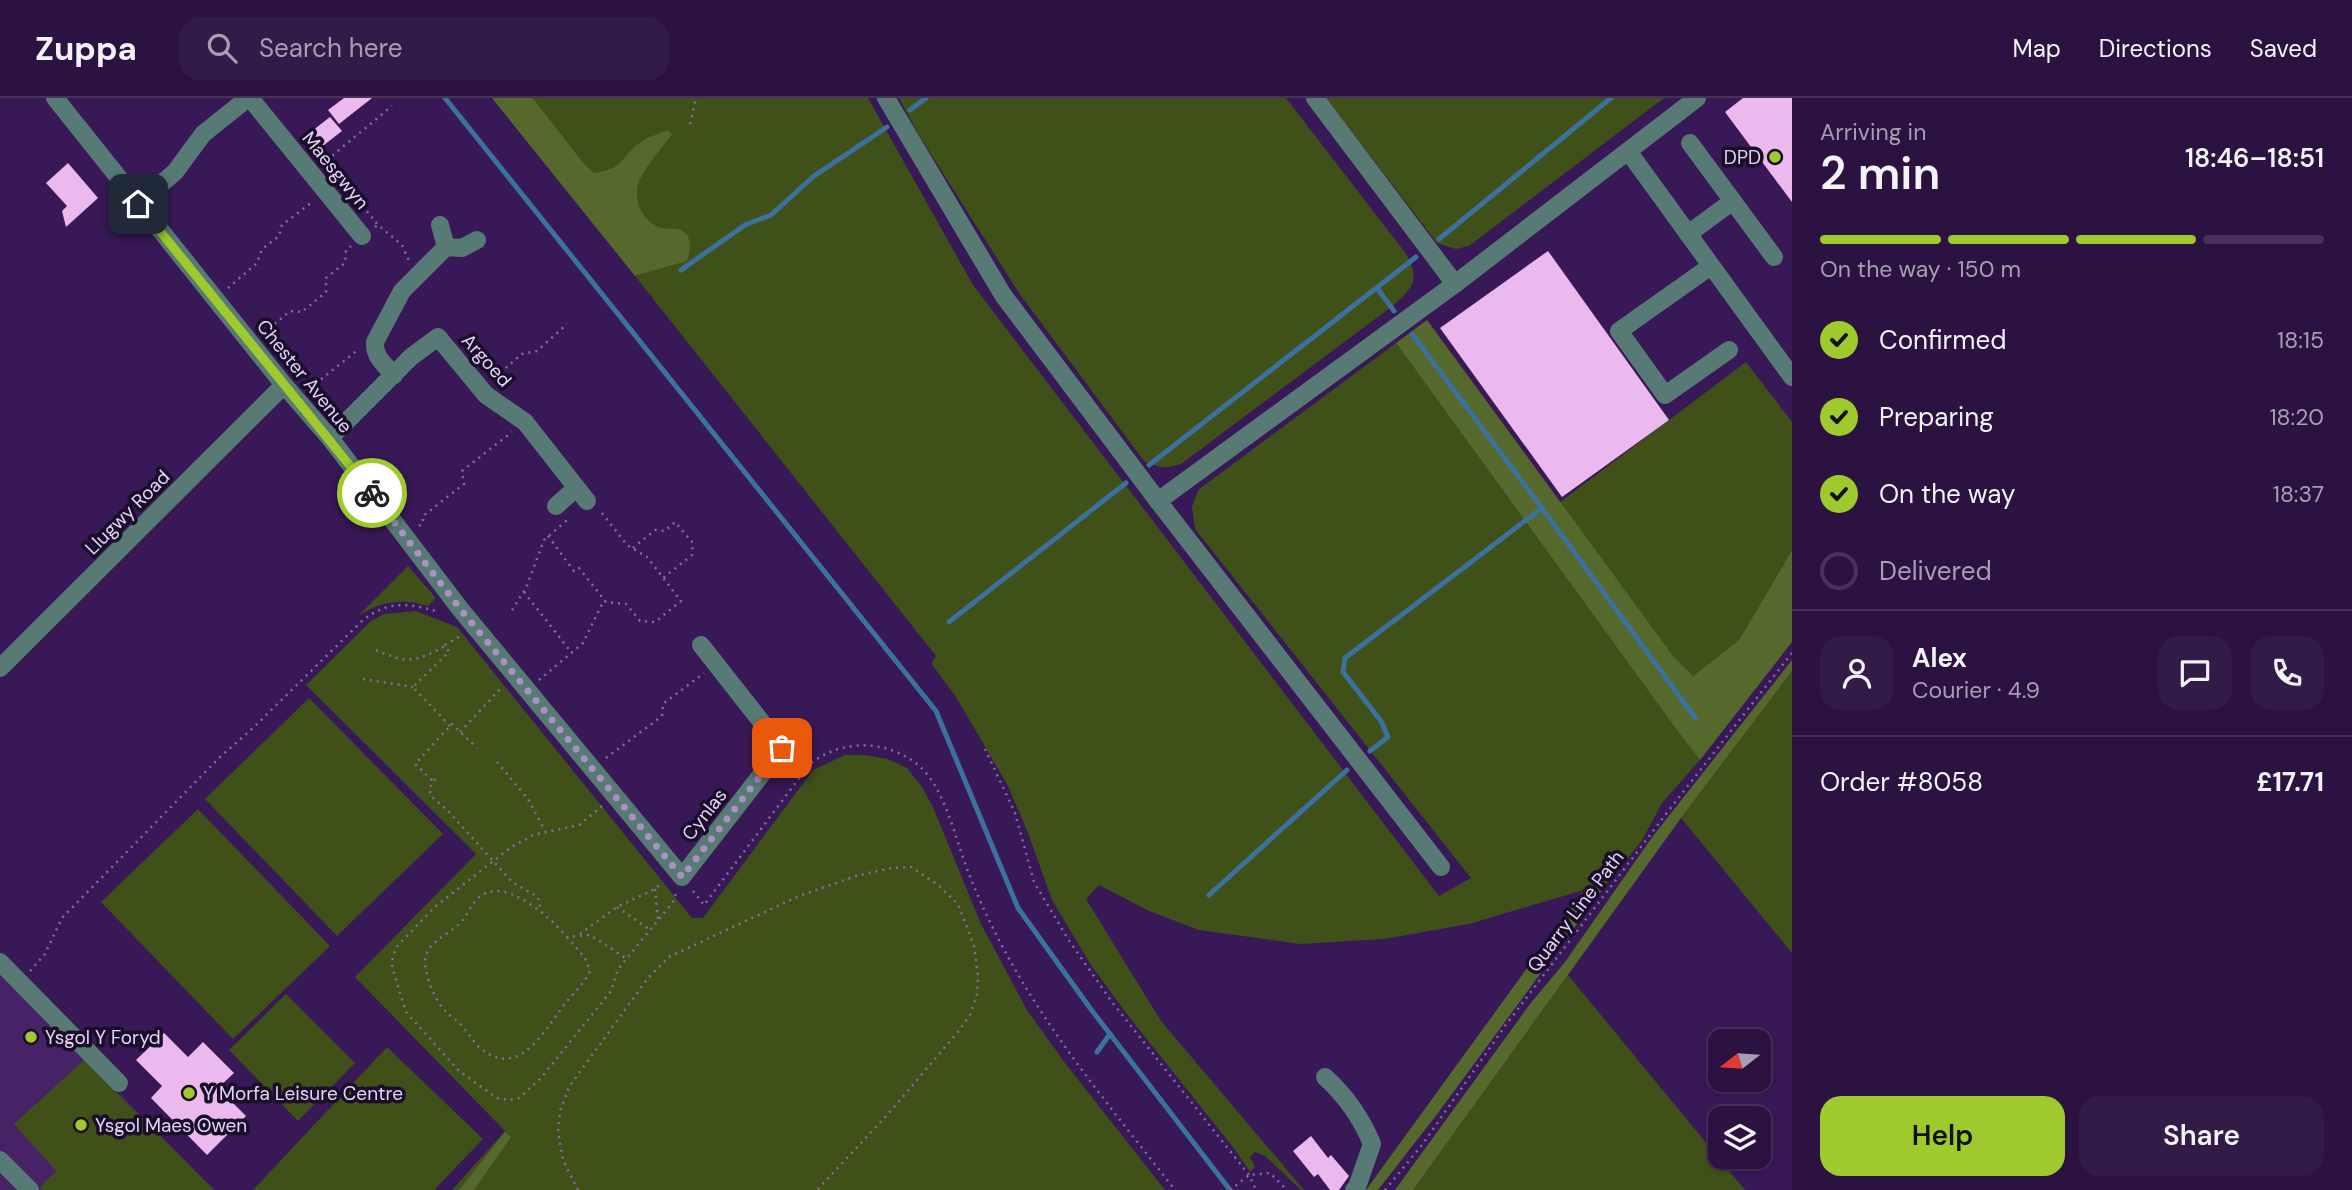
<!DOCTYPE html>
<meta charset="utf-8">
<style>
:root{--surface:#2b1241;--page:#331b48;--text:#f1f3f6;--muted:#a69eb1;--line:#47325a;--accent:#9fca2d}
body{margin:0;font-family:"DM Sans",sans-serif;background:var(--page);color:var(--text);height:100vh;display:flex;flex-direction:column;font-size:26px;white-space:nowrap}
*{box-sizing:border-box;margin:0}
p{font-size:23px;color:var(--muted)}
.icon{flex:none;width:38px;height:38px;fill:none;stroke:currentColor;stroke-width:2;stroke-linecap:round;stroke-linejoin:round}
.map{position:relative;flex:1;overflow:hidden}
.drawer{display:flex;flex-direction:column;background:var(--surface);width:560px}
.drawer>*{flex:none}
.needle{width:46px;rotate:253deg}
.fabs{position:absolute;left:1708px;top:931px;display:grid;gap:14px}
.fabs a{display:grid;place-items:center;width:63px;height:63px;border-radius:14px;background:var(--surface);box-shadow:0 2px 5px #0004,0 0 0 2px var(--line);font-size:35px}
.pin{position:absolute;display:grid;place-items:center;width:60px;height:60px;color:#fff;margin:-30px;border-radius:14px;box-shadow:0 4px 10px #0006}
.courier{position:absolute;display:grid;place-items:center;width:70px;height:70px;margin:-35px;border:5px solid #9fca2d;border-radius:50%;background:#fff;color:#222;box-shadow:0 2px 9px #0007}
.summary em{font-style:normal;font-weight:600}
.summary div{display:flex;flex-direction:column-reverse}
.summary{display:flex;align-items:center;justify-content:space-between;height:119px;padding:0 28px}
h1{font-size:46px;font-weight:600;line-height:52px}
.bar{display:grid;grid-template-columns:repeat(4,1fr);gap:10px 7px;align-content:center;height:84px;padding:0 28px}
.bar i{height:9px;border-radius:5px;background:var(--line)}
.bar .on{background:var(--accent)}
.bar p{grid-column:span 4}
.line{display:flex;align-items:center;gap:18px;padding:0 28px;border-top:2px solid var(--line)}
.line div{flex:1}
.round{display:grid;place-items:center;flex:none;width:74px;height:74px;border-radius:21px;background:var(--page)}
ol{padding:0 28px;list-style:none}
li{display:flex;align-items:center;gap:21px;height:77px}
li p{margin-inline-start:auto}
li .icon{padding:7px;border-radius:50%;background:var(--accent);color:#111;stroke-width:4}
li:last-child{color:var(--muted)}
li i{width:38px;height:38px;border:4px solid var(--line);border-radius:50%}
.primary-button{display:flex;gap:14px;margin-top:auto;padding:14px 28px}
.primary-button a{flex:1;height:80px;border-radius:21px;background:var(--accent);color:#111;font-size:28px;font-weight:600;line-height:80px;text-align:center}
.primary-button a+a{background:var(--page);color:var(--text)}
header{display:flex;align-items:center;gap:42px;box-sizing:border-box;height:98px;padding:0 35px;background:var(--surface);border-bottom:2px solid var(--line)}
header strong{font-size:33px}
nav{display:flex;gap:38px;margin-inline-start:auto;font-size:24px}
.search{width:490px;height:63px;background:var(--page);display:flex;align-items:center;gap:18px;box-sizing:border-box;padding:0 24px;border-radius:21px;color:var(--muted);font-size:26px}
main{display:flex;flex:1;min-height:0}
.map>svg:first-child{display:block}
.built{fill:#472267}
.green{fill:#3f5019}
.forest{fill:#56692c}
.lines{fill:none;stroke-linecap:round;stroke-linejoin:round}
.stream{stroke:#3a729d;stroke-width:5}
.building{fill:#ebb9ee}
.path{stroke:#856ca0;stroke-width:2.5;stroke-dasharray:2 5;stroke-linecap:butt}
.minor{stroke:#577a74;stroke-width:18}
.done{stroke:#a892c0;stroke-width:7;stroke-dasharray:0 12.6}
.route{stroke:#9fca2d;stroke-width:9}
.poi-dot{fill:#9fca2d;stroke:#1a0d28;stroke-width:2.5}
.labels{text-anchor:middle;stroke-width:7;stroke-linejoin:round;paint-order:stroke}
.poi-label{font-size:19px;fill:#e3d3f9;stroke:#1a0d28;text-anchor:start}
.street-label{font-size:19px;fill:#e3d3f9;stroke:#1a0d28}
</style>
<header>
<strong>Zuppa</strong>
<div class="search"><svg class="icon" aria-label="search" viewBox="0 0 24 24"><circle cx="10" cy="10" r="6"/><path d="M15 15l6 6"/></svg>Search here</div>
<nav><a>Map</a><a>Directions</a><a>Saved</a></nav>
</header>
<main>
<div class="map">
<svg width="1792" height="1092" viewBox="0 0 1792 1092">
<rect width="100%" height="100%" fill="#391857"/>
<path class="built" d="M 0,876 L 117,993 L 215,1092 L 0,1092 Z"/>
<g class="green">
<path d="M 533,0 L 868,0 L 973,187 L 1439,798 L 1471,780 L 1195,431 L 1192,409 L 1198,392 L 1396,245 L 1676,631 L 1700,662 L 1662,705 L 1641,744 L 1607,785 L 1469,826 L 1384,841 L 1300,846 L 1199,832 L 1149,813 L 1099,787 L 1086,801 L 1161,923 L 1304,1092 L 1301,1092 L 1265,1058 L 1255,1054 L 1250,1059 L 1255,1069 L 1250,1074 L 1236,1053 L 1126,915 L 1091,867 L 1052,802 L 1028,735 L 1008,688 L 956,599 L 933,568 L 932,564 L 936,558 L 635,178 L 673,167 L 594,75 L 581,62 Z"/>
<path d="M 899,0 L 1286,0 L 1407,157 C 1420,183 1413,189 1394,207 L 1181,366 C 1166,371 1158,370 1144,363 L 1019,195 L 920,39 Z"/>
<path d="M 1326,0 L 1664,0 L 1469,148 L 1456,151 L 1437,145 Z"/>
<path d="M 1746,264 L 1792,324 L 1792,452 L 1739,542 L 1693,578 L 1674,559 L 1560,404 Z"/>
<path d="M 408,468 L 436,500 L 428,508 C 402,500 381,503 358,518 Z"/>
<path d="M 416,513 L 457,529 L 692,820 L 703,820 L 813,672 L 845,657 L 865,657 L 888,661 L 907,670 L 922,689 L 933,709 L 981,826 L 1027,912 L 1065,965 L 1165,1092 L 452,1092 L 505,1033 L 355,879 L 476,756 L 306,587 L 371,523 L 384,516 Z"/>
<path d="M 1792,573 L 1792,855 L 1681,720 Z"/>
<path d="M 309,600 L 443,736 L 337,838 L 205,701 Z"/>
<path d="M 198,711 L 330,848 L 233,941 L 101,804 Z"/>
<path d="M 1568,877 L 1745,1092 L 1413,1092 Z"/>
<path d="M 286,896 L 355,965 L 298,1023 L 229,952 Z"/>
<path d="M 387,949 L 483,1041 L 434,1092 L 253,1092 Z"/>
<path d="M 84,962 L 214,1092 L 43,1092 L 40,1089 L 56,1073 L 14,1026 Z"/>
</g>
<g class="forest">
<path d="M 492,0 L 533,0 L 581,62 L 594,75 C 623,71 618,63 637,47 C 645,40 658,36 668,32 L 672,36 C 662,50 648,65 640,81 C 631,99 642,125 661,130 C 667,131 672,130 678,131 C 693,135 691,152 687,163 L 635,178 Z"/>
<path d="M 1427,222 L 1674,559 L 1693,578 L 1739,542 L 1792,452 L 1792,544 L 1700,662 L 1676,631 L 1396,245 Z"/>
<path d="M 1792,562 L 1792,573 L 1681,720 L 1413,1092 L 1395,1092 L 1530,906 L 1565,864 L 1653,738 Z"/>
<path d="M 1607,785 L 1438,1015 L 1378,1092 L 1366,1092 L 1583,793 Z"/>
<path d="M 505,1034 L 511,1039 L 474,1092 L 459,1092 Z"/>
</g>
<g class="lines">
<g class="stream">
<path d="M 445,0 L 936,613 L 1018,810 L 1090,910 L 1230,1092"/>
<path d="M 910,12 L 926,0"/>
<path d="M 1439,141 L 1611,0"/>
<path d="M 681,172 L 745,127 L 771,117 L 814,78 L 887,29"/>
<path d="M 1377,190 L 1394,213"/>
<path d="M 1412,236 L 1542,410 L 1696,621"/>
<path d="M 1149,367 L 1416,159"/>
<path d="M 949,524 L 1126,385"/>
<path d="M 1370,653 L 1388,639 L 1381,623 L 1343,574 L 1345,560 L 1542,410"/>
<path d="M 1209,797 L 1347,672"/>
<path d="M 1097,954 L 1110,936"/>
</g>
</g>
<g class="building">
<path d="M 344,0 L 372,0 L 339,26 L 328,12 Z"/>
<path d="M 1743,0 L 1792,0 L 1792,104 L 1725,14 Z"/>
<path d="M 330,19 L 342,33 L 315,54 L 303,40 Z"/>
<path d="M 68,65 L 98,100 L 66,129 L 62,113 L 67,108 L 46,85 Z"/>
<path d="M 1548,153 L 1669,322 L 1562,399 L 1440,230 Z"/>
<path d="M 164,935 L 188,959 L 203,944 L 234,975 L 218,990 L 246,1018 L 207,1057 L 151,1000 L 162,988 L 136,962 Z"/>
<path d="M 1311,1038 L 1328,1060 L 1331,1057 L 1349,1078 L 1339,1092 L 1330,1092 L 1318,1076 L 1314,1079 L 1293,1053 Z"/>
</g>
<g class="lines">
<g class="path">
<path d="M 690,26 L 696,0"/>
<path d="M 318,60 L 322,57 L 378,127"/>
<path d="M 327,62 L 392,8"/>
<path d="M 375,129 L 378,127 L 402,147 L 409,163"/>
<path d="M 228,190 L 257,165 L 262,151 L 279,138 L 282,127 L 312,104"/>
<path d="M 264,235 L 290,213 L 302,214 L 326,194 L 326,180 L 345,165 L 346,153 L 351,148"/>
<path d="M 495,279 L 522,256 L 537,253 L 567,226"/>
<path d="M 310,290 L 359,251"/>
<path d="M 419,428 L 423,425 L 423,418 L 464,386 L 462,373 L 512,334"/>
<path d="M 548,438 L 574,473 L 579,470 L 606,504 L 626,506 L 640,523 L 655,524 L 681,503 L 647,459 L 627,447 L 601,414"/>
<path d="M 633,450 L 655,432 L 665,433 L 675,424 L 693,445 L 692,457 L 663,480"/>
<path d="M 524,494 L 571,554"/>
<path d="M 512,512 L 526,490 L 544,442 L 566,423 L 565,421"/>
<path d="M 376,552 C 407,566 416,564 445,548"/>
<path d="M 363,581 L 413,589"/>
<path d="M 539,582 L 583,545 L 604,502"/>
<path d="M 450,628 L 413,589 L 449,554 L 445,547 L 460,538"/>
<path d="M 460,634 L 503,588"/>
<path d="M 985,651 L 1015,715 L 1034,784 L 1068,841 L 1112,904 L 1249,1077 L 1256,1092"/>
<path d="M 606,660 L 662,618 L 663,606 L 704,575"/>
<path d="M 497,664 L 528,701 L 545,733"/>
<path d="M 435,681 L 429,691 L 432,699 L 449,714 L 512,784 L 538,799 L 541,814"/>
<path d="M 432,682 L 415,666 L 452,626 L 477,650"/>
<path d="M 602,708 L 579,727 L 533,737 L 510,750 L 436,808 L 398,847 L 393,857 L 392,869 L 406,914 L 459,973 L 497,1000 L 509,1002 L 519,1000 L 541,980 L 611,893 L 618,871 L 673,804 L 676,795"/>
<path d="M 655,791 L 658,822"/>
<path d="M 693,793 L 704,807 L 809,667 C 840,641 885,641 917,666 C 945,688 956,744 969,776 C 1017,899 1095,989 1175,1092"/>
<path d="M 617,809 L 650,832"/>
<path d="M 580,836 L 617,809 L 655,791 L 662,784"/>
<path d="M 567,839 L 585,860 L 590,873 C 583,888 571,897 561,911 C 542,937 516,982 479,949 C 472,942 468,935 462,928 C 458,922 450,919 446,914 C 435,902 426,881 425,865 C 425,844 446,839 459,826 C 468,818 471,804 482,797 C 507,780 552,821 567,839 L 590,837 L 627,861"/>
<path d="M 30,873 L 45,856 L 62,820 L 220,659 L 253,630 L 362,523 C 388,502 409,505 439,514"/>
<path d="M 578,1092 L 563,1062 L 558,1034 L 560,1013 L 569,989 L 648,880 L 669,859 L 799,798 L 859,777 L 892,770 L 911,769 L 938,787 L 958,806 L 974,848 L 978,878 L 977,896 L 970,917 L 957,935 L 889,1015 L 817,1092"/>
<path d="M 1230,1092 L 1249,1077 L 1270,1075 L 1287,1092"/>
<path d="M 1385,1092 L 1422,1047 L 1505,928 L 1669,712 L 1792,555"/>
</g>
<g class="minor">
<path d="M 55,0 L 284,287 L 330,340 L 461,512 L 682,779 L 782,650 L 701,547"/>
<path d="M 250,0 L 362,138"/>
<path d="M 886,0 L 1003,197 L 1158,403 L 1441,769"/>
<path d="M 1315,0 L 1455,186"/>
<path d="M 1690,45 L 1774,159"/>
<path d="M 1628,53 L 1792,279"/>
<path d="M 138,106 L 175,74 L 203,36 L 248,0"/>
<path d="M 440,127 L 446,149"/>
<path d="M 1688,136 L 1733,103"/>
<path d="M 1711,168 L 1619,233 L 1665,297 L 1729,252"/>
<path d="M 394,277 C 384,266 374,259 375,244 L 402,193 L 446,149 L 462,150 L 477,142"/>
<path d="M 330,340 L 411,259 L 438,239 L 486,297 L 525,324 L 587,403"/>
<path d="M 1158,403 L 1455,186 L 1697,0"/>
<path d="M 556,408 L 576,390"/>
<path d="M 0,570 L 284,287"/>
<path d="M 0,864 L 119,985"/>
<path d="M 1325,979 C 1347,999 1361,1019 1372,1046 L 1357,1089 L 1354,1092"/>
<path d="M 0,1062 L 30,1092"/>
</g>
</g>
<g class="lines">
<path class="done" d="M 372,395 L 461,512 L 682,779 L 782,650"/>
<path class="route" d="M 138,106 L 372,395"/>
</g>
<g class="poi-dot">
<circle cx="1775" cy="59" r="7"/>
<circle cx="31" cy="939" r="7"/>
<circle cx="189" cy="995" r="7"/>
<circle cx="81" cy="1027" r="7"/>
</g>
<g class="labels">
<g class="poi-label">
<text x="1761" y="66" text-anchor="end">DPD</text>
<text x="45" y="946">Ysgol Y Foryd</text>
<text x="203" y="1002">Y Morfa Leisure Centre</text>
<text x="95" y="1034">Ysgol Maes Owen</text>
</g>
<g class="street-label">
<text transform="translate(336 72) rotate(51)" y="7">Maesgwyn</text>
<text transform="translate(487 262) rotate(48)" y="7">Argoed</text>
<text transform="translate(305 278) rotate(51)" y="7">Chester Avenue</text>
<text transform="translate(127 414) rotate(-45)" y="7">Llugwy Road</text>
<text transform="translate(704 716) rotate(-52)" y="7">Cynlas</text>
<text transform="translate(1575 813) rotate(-53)" y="7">Quarry Line Path</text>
</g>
</g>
</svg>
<div class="fabs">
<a><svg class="needle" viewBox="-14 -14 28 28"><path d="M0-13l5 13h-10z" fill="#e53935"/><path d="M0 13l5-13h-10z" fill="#a69eb1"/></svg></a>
<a><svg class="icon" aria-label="layers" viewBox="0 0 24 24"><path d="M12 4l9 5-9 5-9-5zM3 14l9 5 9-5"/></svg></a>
</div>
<div class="pin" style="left:782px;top:650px;background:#ea580c"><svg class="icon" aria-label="bag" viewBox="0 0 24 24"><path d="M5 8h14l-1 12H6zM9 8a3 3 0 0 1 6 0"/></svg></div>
<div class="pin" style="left:138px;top:106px;background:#1f2937"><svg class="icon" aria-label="home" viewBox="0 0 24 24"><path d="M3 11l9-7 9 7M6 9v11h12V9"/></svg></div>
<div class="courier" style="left:372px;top:395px"><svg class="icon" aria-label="bike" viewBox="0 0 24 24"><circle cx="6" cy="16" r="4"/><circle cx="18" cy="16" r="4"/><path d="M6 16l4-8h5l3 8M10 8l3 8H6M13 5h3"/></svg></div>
</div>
<section class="drawer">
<div class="summary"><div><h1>2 min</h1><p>Arriving in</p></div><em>18:46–18:51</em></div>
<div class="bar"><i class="on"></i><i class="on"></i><i class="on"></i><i></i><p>On the way · 150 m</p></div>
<ol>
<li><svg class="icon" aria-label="check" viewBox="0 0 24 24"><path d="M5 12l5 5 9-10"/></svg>Confirmed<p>18:15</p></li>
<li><svg class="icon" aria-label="check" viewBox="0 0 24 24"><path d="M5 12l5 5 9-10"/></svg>Preparing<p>18:20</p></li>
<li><svg class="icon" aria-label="check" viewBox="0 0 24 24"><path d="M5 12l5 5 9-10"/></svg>On the way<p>18:37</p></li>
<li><i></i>Delivered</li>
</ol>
<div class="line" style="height:126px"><a class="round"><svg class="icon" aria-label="person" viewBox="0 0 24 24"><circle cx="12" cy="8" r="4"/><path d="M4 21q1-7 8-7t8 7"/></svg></a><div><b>Alex</b><p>Courier · 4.9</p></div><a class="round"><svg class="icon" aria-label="chat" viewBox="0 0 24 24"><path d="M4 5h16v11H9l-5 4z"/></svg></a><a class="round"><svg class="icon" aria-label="phone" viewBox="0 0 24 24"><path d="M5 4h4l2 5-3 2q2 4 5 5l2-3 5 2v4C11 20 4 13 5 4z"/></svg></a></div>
<div class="line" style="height:91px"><div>Order #8058</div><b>£17.71</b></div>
<div class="primary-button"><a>Help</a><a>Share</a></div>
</section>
</main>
